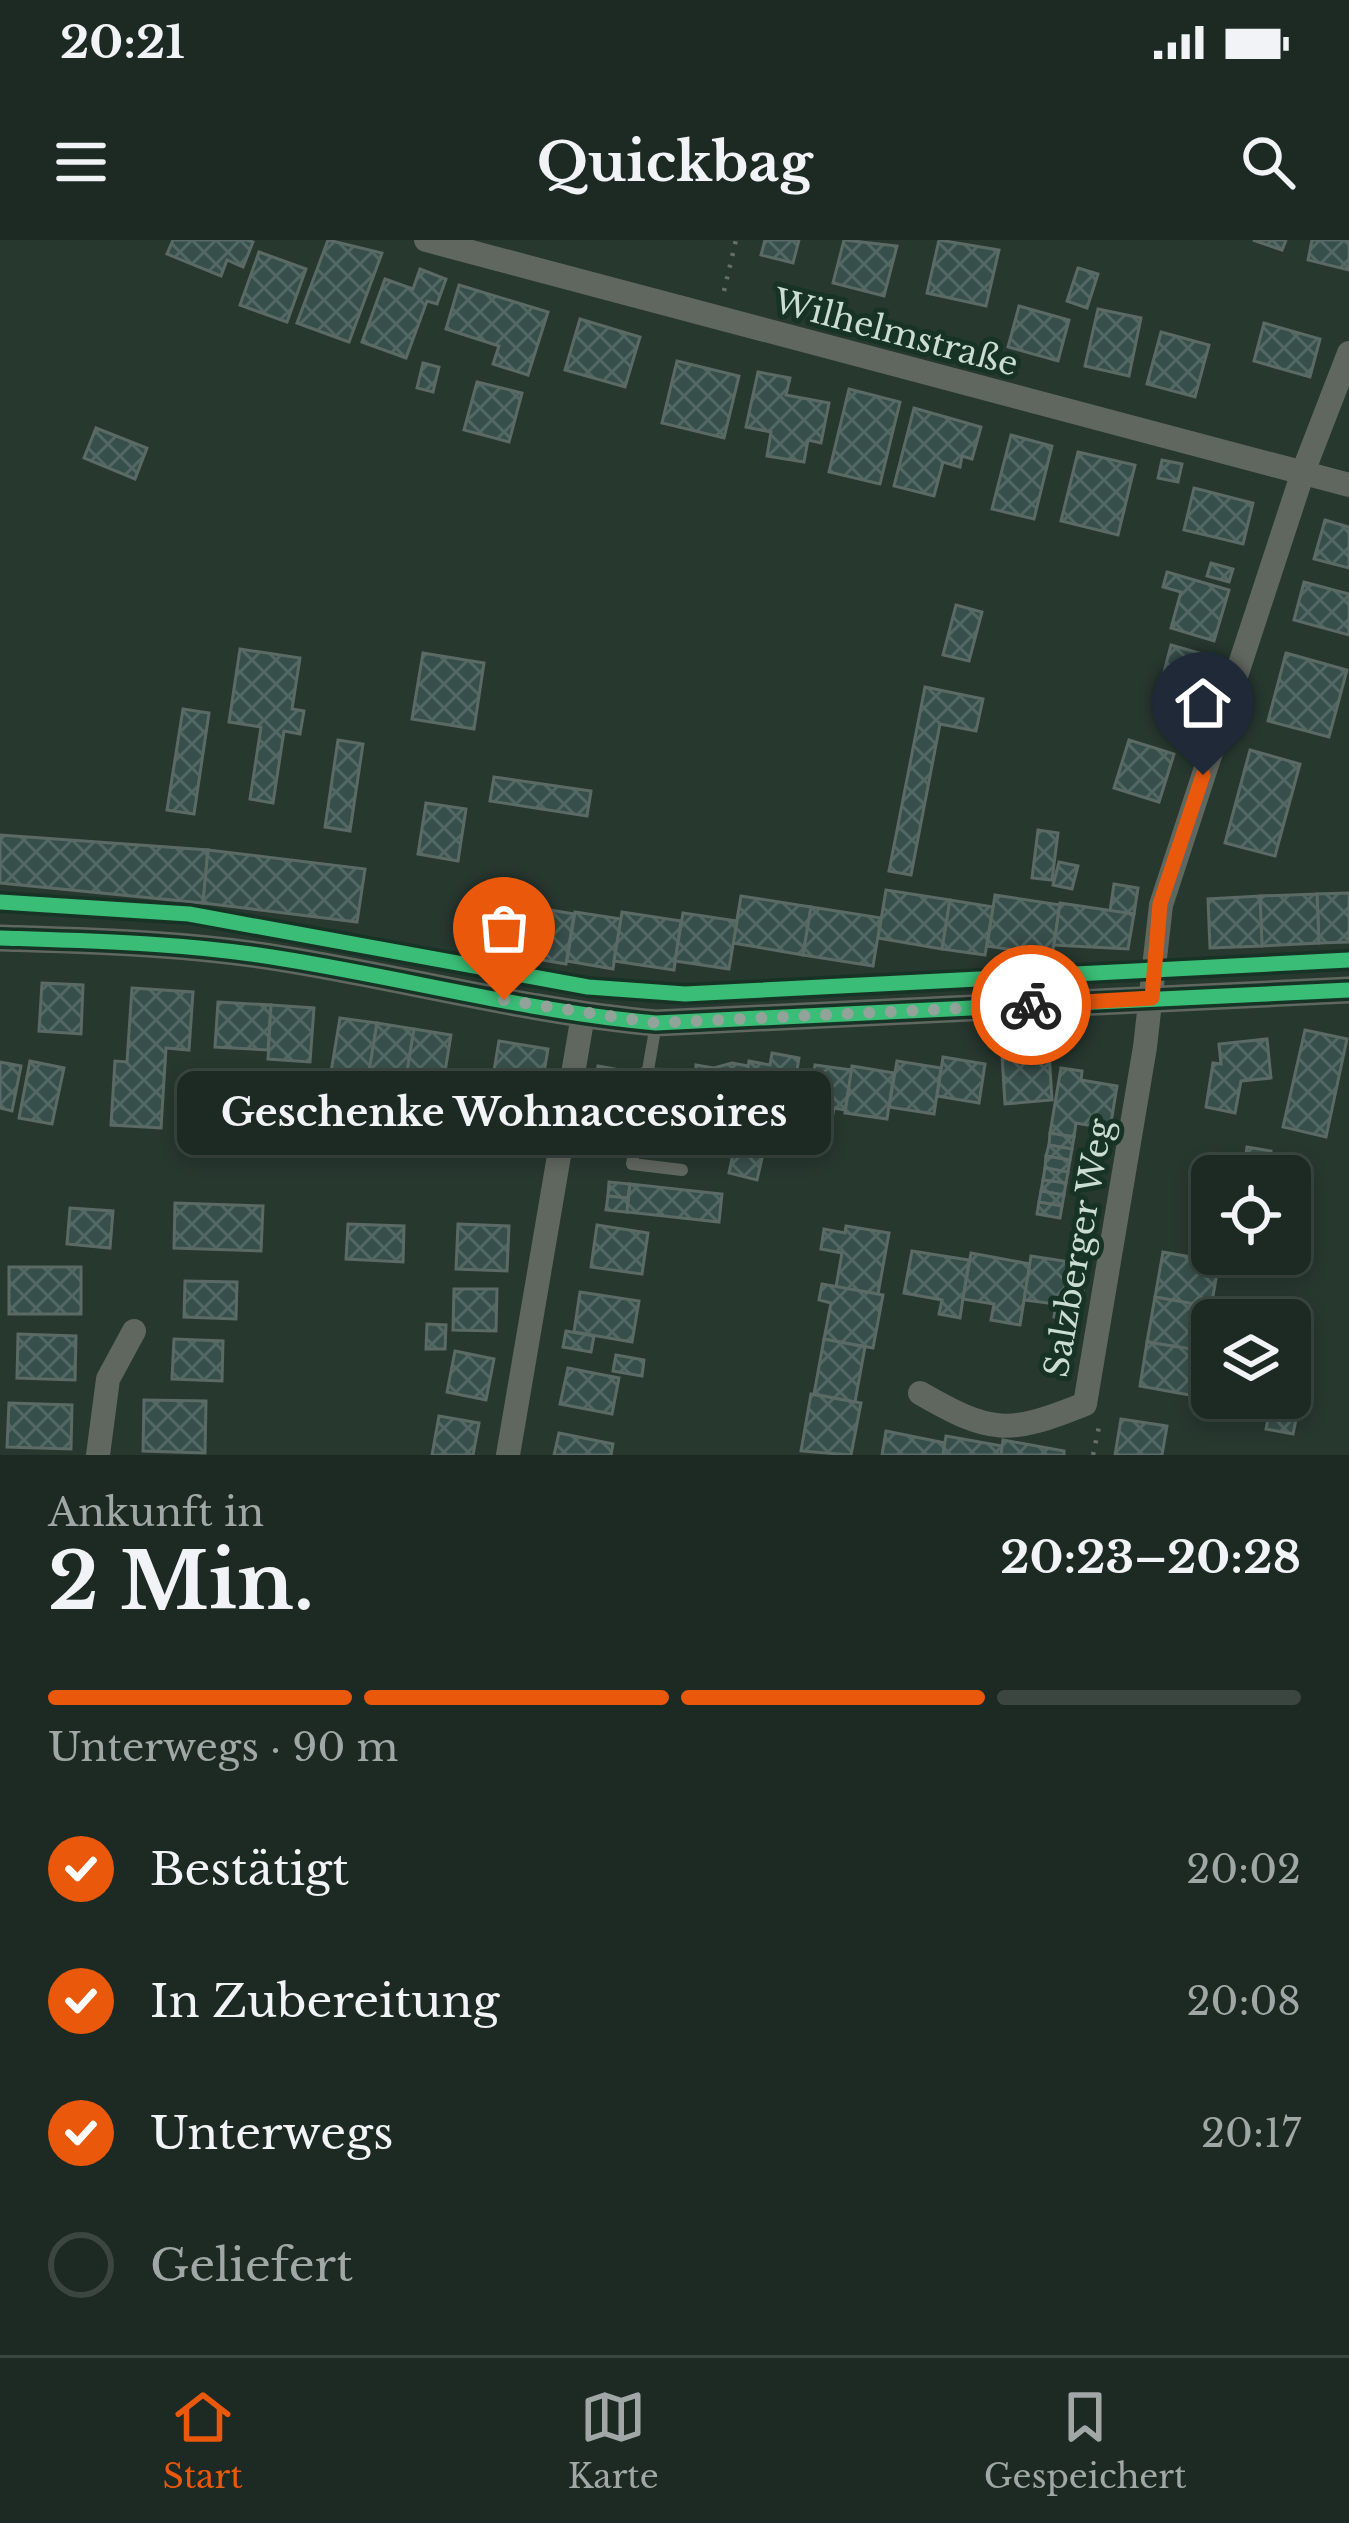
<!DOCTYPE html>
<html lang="de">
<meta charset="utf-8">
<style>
:root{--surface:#1d2a23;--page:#2a3630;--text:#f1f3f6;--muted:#a0a7a6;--line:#3b4641;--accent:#ea580c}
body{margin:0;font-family:"Libre Baskerville",serif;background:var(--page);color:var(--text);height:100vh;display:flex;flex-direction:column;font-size:45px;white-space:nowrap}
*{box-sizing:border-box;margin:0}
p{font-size:39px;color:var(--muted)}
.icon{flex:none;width:66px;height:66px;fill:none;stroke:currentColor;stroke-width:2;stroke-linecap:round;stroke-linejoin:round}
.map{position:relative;height:1215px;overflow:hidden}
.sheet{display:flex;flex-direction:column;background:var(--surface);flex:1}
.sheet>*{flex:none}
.buttons{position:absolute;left:1191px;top:915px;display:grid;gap:24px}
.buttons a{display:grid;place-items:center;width:120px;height:120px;border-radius:18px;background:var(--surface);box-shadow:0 6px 18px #0003,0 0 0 3px var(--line);font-size:60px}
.pin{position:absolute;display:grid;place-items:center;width:102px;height:102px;color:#fff;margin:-123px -51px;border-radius:50% 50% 50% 0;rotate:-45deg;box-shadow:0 0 12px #0007}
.pin .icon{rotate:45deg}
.courier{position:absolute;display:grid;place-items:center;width:120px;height:120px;margin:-60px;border:9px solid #ea580c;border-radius:50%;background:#fff;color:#222;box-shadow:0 3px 15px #0007}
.bubble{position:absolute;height:84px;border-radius:18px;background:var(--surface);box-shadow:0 6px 18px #0003,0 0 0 3px var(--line);font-size:39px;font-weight:700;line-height:84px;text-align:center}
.headline em{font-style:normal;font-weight:700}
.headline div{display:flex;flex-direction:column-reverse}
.headline{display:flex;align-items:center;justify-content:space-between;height:204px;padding:0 48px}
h1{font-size:78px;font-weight:700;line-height:90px}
.bar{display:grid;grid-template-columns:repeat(4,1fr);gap:18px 12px;align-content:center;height:144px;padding:0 48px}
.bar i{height:15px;border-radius:9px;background:var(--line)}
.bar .current{background:var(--accent)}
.bar p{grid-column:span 4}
ol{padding:0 48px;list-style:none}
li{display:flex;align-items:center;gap:36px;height:132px}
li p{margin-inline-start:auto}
li .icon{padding:12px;border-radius:50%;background:var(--accent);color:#fff;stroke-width:4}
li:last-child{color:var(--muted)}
li i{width:66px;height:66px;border:6px solid var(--line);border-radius:50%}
.status{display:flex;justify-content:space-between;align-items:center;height:84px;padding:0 60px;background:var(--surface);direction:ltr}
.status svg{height:33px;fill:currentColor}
header{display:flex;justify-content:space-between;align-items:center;height:156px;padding:0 48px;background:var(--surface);font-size:54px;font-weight:700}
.dock{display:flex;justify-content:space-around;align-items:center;height:168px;border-top:3px solid var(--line);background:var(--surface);font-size:33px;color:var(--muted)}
.dock a{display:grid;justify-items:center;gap:6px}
.dock .current{color:var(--accent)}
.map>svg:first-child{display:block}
.building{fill:url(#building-cross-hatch);stroke:#5b6a65;stroke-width:3}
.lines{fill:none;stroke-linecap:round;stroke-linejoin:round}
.path{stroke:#666e67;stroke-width:4.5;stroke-dasharray:3 9;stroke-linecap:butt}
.service{stroke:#60675f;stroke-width:12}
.minor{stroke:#60675f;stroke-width:24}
.tertiary{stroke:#60675f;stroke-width:27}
.cycleway-casing{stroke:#173325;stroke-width:22}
.cycleway{stroke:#3abd76;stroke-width:15}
.done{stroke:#92a399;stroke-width:12;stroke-dasharray:0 21.6}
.route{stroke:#ea580c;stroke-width:15}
.labels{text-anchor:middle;stroke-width:10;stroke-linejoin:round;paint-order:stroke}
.street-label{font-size:33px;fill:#cbdcd2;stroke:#173325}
</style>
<div class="status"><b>20:21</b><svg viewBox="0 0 49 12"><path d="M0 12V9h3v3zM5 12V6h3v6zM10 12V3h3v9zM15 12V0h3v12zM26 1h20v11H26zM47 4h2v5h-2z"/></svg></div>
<header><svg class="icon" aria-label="menu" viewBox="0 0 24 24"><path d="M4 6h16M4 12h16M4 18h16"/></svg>Quickbag<svg class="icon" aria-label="search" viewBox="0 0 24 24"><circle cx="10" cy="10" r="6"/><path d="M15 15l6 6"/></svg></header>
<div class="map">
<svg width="1349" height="1215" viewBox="0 0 1349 1215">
<defs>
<pattern id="building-cross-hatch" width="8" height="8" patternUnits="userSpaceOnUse" patternTransform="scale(3)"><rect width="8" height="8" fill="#374f4a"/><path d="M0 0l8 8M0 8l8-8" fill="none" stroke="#536863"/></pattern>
</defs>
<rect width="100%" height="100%" fill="#27382f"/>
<g class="building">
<path d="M 173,0 L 247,0 L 253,2 L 243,27 L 227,20 L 221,36 L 167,14 Z"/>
<path d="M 328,0 L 382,13 L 349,102 L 297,83 Z"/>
<path d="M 765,0 L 799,0 L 793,23 L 761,15 Z"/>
<path d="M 844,0 L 897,6 L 884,56 L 833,43 Z"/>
<path d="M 939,0 L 999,10 L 986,66 L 927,53 Z"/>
<path d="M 1253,0 L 1286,0 L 1282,10 Z"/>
<path d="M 1312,0 L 1349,0 L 1349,30 L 1308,20 Z"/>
<path d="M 259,12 L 306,29 L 287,82 L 240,65 Z"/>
<path d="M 1078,28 L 1098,34 L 1087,68 L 1067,61 Z"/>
<path d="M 420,29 L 446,39 L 437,64 L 427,61 L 406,118 L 362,102 L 385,39 L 413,49 Z"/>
<path d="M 459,45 L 548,72 L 528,135 L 493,124 L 499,106 L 446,89 Z"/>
<path d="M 1019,66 L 1069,80 L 1058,121 L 1008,107 Z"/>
<path d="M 1098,69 L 1141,78 L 1129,136 L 1085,126 Z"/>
<path d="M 580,79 L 640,97 L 625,147 L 565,130 Z"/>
<path d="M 1264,83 L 1320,99 L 1310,137 L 1254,121 Z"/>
<path d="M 1161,92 L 1209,105 L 1195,157 L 1147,144 Z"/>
<path d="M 677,121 L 739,136 L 724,198 L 662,183 Z"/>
<path d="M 423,123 L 439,127 L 433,152 L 417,148 Z"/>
<path d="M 758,132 L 790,138 L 786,155 L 829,163 L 821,203 L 808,200 L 804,222 L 767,216 L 771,192 L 746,187 Z"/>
<path d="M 477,142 L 522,153 L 509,202 L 464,190 Z"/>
<path d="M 849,149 L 900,162 L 880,244 L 829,232 Z"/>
<path d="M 914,168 L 981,187 L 972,219 L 962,216 L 960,227 L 943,222 L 934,256 L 894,246 Z"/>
<path d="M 96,188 L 147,208 L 135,239 L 84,218 Z"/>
<path d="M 1011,195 L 1052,206 L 1034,279 L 992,269 Z"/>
<path d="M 1078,212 L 1135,225 L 1118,295 L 1061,281 Z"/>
<path d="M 1162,220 L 1182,224 L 1178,242 L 1158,238 Z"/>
<path d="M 1194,248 L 1253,263 L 1243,304 L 1184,290 Z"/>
<path d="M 1325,280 L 1349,287 L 1349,328 L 1314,319 Z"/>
<path d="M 1211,323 L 1233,329 L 1229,342 L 1207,336 Z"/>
<path d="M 1167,332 L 1229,350 L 1214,401 L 1171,388 L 1181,352 L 1163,347 Z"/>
<path d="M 1304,342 L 1349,354 L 1349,395 L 1294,380 Z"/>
<path d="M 956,365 L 982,372 L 969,421 L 943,415 Z"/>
<path d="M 1171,405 L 1206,415 L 1193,460 L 1159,451 Z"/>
<path d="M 240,409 L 300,418 L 292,469 L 304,471 L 300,494 L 284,491 L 273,563 L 250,559 L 261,487 L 229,482 Z"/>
<path d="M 423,413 L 484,423 L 474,489 L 412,479 Z"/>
<path d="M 1286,413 L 1347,430 L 1329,497 L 1268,481 Z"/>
<path d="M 925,447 L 983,459 L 976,491 L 940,484 L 911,635 L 889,631 Z"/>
<path d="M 183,469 L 209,473 L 194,574 L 167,570 Z"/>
<path d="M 338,500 L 363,504 L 350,591 L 325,587 Z"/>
<path d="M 1129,500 L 1174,514 L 1159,562 L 1114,548 Z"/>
<path d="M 1250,510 L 1300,524 L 1275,616 L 1225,603 Z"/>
<path d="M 494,537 L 591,551 L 587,576 L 490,561 Z"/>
<path d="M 426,563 L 466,569 L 458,621 L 418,614 Z"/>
<path d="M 1038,590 L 1058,593 L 1052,640 L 1032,638 Z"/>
<path d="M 0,595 L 208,610 L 203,663 L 0,643 Z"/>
<path d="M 208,610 L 365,629 L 357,682 L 203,663 Z"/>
<path d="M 1059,622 L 1078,626 L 1072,649 L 1053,645 Z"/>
<path d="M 1114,644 L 1138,648 L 1134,674 L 1110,671 Z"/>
<path d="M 886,650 L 950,660 L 942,709 L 878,698 Z"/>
<path d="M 1349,653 L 1349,702 L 1319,703 L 1317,654 Z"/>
<path d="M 1317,654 L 1319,703 L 1262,706 L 1260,656 Z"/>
<path d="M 995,655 L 1060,665 L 1052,716 L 987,706 Z"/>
<path d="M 741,656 L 811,667 L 803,715 L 733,703 Z"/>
<path d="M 1260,656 L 1262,706 L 1210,708 L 1208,659 Z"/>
<path d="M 473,657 L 574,674 L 566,724 L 465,707 Z"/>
<path d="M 950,660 L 993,667 L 985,715 L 942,709 Z"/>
<path d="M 1060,663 L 1134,674 L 1128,709 L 1054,705 Z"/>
<path d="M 811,667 L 881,678 L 873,726 L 803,715 Z"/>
<path d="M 575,672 L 621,679 L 613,729 L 567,721 Z"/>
<path d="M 622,672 L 681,681 L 674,730 L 614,721 Z"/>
<path d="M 683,673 L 737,681 L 729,729 L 675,721 Z"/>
<path d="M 42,743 L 83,745 L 81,794 L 39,791 Z"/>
<path d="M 132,748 L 193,752 L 189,810 L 166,808 L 161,888 L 111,885 L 115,821 L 127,822 Z"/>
<path d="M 218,762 L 271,765 L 268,810 L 215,807 Z"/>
<path d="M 271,765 L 314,768 L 310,822 L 268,819 Z"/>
<path d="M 340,778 L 377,783 L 368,838 L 331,832 Z"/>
<path d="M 377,783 L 414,789 L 405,844 L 368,838 Z"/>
<path d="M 414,789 L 451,795 L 442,850 L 405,844 Z"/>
<path d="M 1305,790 L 1347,799 L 1326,897 L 1283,887 Z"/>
<path d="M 1267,799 L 1271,838 L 1241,841 L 1235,873 L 1206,867 L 1213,823 L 1221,824 L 1219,804 Z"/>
<path d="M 499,801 L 548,809 L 537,874 L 488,866 Z"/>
<path d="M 1049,812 L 1052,860 L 1005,864 L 1002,815 Z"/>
<path d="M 772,813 L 799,818 L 790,873 L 742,864 L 749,821 L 770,825 Z"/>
<path d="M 943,817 L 985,824 L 979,863 L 937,856 Z"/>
<path d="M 30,821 L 64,828 L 52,884 L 19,878 Z"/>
<path d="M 897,821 L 941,828 L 934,874 L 889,867 Z"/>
<path d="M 0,822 L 21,826 L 12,871 L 0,868 Z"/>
<path d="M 732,823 L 748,826 L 737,890 L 634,877 L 642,829 L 696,830 L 696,825 L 714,828 Z"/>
<path d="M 815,825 L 852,830 L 845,870 L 834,868 L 831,885 L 806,880 Z"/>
<path d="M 598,826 L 642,834 L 634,877 L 590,869 Z"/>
<path d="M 852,826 L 894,833 L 887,879 L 845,873 Z"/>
<path d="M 1061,828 L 1082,831 L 1081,840 L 1117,846 L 1110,889 L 1076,883 L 1074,897 L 1050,893 Z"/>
<path d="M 472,865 L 535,877 L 528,909 L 466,898 Z"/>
<path d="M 1050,893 L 1074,897 L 1072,909 L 1049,905 Z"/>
<path d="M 737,895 L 766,901 L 757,940 L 729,933 Z"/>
<path d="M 1049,905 L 1072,909 L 1070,920 L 1046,916 Z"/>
<path d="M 1247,907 L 1271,911 L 1268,929 L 1244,925 Z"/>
<path d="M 1046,916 L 1070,920 L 1068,932 L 1045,928 Z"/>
<path d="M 1045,928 L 1068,932 L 1066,943 L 1043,940 Z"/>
<path d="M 1202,930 L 1243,936 L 1212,936 L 1212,988 L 1195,986 Z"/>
<path d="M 1043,940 L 1066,943 L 1064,955 L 1041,951 Z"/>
<path d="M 609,942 L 630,944 L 628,958 L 608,956 Z"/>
<path d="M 630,944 L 722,954 L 719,982 L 627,972 Z"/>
<path d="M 1041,951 L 1064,955 L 1062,966 L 1039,962 Z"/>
<path d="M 608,956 L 628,958 L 627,972 L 606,970 Z"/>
<path d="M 1039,962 L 1062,966 L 1060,978 L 1037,974 Z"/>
<path d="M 175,963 L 263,966 L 261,1011 L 174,1008 Z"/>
<path d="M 70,968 L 113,971 L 110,1008 L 67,1004 Z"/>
<path d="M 348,984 L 404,986 L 403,1022 L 346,1019 Z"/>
<path d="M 458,984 L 509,986 L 507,1031 L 456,1029 Z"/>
<path d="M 597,985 L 648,993 L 642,1034 L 591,1027 Z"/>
<path d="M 846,986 L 889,993 L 878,1054 L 836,1047 L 842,1013 L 821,1009 L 824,989 L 845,993 Z"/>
<path d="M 912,1011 L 969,1020 L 960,1078 L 939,1074 L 942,1060 L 904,1053 Z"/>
<path d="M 1163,1012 L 1219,1022 L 1211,1067 L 1155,1057 Z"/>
<path d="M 971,1013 L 1030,1024 L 1020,1085 L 991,1080 L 994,1064 L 963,1059 Z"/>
<path d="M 1031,1016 L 1089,1025 L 1076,1080 L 1054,1077 L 1056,1064 L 1024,1060 Z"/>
<rect x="9" y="1027" width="72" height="47"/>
<path d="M 185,1041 L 237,1042 L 236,1079 L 184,1077 Z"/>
<path d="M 822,1044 L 883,1055 L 873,1108 L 824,1099 L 831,1063 L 819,1060 Z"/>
<path d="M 454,1049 L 497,1049 L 496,1091 L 453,1090 Z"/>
<path d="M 580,1052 L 639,1061 L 632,1102 L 574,1092 Z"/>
<path d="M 1155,1057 L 1211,1067 L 1203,1111 L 1147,1102 Z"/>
<path d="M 427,1084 L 446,1085 L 445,1109 L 426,1109 Z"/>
<path d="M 566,1091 L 594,1096 L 591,1112 L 563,1107 Z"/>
<path d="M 18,1094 L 76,1096 L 75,1140 L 17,1138 Z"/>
<path d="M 174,1099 L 223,1101 L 222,1141 L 172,1139 Z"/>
<path d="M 824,1099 L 865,1107 L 855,1162 L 814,1154 Z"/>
<path d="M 1147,1102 L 1203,1111 L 1195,1156 L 1140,1146 Z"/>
<path d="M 455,1111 L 494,1119 L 486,1160 L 447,1152 Z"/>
<path d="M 616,1115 L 644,1120 L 642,1136 L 613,1131 Z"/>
<path d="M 568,1128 L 619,1138 L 612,1174 L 560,1164 Z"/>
<path d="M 811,1154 L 861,1163 L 851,1215 L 801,1211 Z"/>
<path d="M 144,1160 L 206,1161 L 205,1213 L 143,1211 Z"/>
<path d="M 1272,1160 L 1299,1165 L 1293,1194 L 1266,1189 Z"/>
<path d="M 9,1163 L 72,1165 L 71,1209 L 7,1207 Z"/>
<path d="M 439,1176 L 479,1183 L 473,1215 L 432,1215 Z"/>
<path d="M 1121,1179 L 1167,1186 L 1162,1215 L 1115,1215 Z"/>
<path d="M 886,1191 L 945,1203 L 943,1215 L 882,1215 Z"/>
<path d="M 559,1193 L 613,1204 L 611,1215 L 554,1215 Z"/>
<path d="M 946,1196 L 1002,1206 L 1001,1215 L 943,1215 Z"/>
<path d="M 1003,1200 L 1064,1211 L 1064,1215 L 1001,1215 Z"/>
</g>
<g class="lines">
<g class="path">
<path d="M 724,51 L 736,0"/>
<path d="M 1093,1215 L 1100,1182"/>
</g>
<g class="service">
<path d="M 648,830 L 656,784"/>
<path d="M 640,878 L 632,924 L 682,930"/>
</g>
<g class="minor">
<path d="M 426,0 L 1349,245"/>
<path d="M 920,1153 C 991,1194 1008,1195 1085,1164 L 1145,807 L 1161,665 L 1303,232 L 1349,113"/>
<path d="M 98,1215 L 108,1139 L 134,1091"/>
<path d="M 508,1215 L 583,775"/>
</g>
<path class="tertiary" d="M 0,698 C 95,701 190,703 284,719 C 408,739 531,772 656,783 L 1349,750"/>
<g class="cycleway-casing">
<g id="cycleway">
<path d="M 0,662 L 189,674 L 588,747 L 685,754 L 1349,720"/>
<path d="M 0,698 C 95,701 190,703 284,719 C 408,739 531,772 656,783 L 1349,750"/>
</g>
</g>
<use href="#cycleway" class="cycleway"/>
</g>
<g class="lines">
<path class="done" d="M 504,760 L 656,783 L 1031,765"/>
<path class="route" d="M 1031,765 L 1152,758 L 1160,664 L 1203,535"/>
</g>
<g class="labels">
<g class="street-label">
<text transform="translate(896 92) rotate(15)" y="12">Wilhelmstraße</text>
<text transform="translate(1078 1008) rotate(-80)" y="12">Salzberger Weg</text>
</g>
</g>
</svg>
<div class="buttons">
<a><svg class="icon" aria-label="locate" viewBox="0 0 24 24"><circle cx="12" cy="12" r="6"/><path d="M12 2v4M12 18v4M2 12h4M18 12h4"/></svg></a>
<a><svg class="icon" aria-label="layers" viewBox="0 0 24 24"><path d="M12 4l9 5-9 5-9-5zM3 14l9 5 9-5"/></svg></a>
</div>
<div class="pin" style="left:504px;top:760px;background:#ea580c"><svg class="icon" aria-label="bag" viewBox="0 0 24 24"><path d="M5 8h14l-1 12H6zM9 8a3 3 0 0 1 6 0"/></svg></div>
<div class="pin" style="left:1203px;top:535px;background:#1f2937"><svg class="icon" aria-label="home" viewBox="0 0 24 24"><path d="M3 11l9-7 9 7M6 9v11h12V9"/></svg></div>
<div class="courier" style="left:1031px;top:765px"><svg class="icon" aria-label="bike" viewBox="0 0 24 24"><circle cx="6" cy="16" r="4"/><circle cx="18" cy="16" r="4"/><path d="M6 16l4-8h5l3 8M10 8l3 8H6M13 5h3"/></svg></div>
<div class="bubble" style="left:177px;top:831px;width:654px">Geschenke Wohnaccesoires</div>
</div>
<section class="sheet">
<div class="headline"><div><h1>2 Min.</h1><p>Ankunft in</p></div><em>20:23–20:28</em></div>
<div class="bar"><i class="current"></i><i class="current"></i><i class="current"></i><i></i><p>Unterwegs · 90 m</p></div>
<ol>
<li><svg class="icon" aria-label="check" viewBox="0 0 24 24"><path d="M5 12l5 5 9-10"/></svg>Bestätigt<p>20:02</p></li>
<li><svg class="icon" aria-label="check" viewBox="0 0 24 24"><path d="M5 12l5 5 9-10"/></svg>In Zubereitung<p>20:08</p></li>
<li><svg class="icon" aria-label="check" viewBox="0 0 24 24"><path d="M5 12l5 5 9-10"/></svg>Unterwegs<p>20:17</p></li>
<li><i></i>Geliefert</li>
</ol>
</section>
<nav class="dock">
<a class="current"><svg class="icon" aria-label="home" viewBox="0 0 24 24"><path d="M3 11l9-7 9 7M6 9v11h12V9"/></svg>Start</a>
<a><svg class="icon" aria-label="map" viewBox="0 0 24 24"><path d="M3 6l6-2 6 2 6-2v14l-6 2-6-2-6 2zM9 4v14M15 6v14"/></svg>Karte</a>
<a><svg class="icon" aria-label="saved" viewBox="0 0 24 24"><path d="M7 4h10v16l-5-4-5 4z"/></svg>Gespeichert</a>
</nav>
